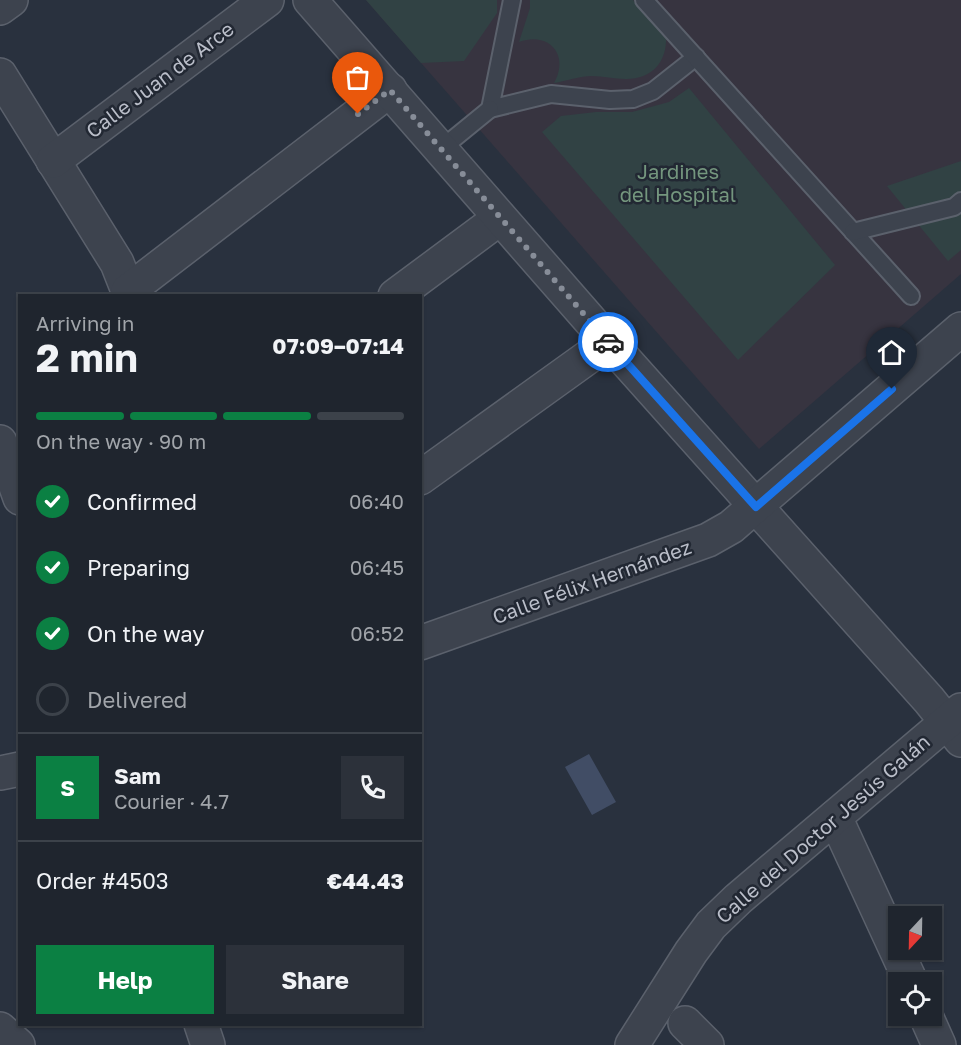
<!DOCTYPE html>
<meta charset="utf-8">
<style>
:root{--surface:#1f252e;--page:#2c313a;--text:#f1f3f6;--muted:#a1a5aa;--line:#3c424a;--accent:#0b8043}
body{margin:0;font-family:"Golos Text",sans-serif;background:var(--page);color:var(--text);height:100vh;display:flex;flex-direction:column;font-size:22px;white-space:nowrap}
*{box-sizing:border-box;margin:0}
p{font-size:20px;color:var(--muted)}
.icon{flex:none;width:33px;height:33px;fill:none;stroke:currentColor;stroke-width:2;stroke-linecap:round;stroke-linejoin:round}
.map{position:relative;flex:1;overflow:hidden}
.sheet{position:absolute;left:18px;top:294px;width:404px;height:732px;display:flex;flex-direction:column;background:var(--surface);border-radius:0px;box-shadow:0 2px 4px #0004,0 0 0 2px var(--line)}
.sheet>*{flex:none}
.needle{width:39px;rotate:202deg}
.tools{position:absolute;left:888px;top:906px;display:grid;gap:12px}
.tools a{display:grid;place-items:center;width:54px;height:54px;border-radius:0px;background:var(--surface);box-shadow:0 2px 4px #0004,0 0 0 2px var(--line);font-size:30px}
.pin{position:absolute;display:grid;place-items:center;width:51px;height:51px;color:#fff;margin:-62px -26px;border-radius:50% 50% 50% 0;rotate:-45deg;box-shadow:0 0 6px #0007}
.pin .icon{rotate:45deg}
.courier{position:absolute;display:grid;place-items:center;width:60px;height:60px;margin:-30px;border:4px solid #1a73e8;border-radius:50%;background:#fff;color:#222;box-shadow:0 2px 8px #0007}
.headline em{font-style:normal;font-weight:700}
.headline div{display:flex;flex-direction:column-reverse}
.headline{display:flex;align-items:center;justify-content:space-between;height:102px;padding:0 18px}
h1{font-size:39px;font-weight:700;line-height:45px}
.bar{display:grid;grid-template-columns:repeat(4,1fr);gap:9px 6px;align-content:center;height:72px;padding:0 18px}
.bar i{height:8px;border-radius:4px;background:var(--line)}
.bar .on{background:var(--accent)}
.bar p{grid-column:span 4}
.line{display:flex;align-items:center;gap:15px;padding:0 18px;border-top:2px solid var(--line)}
.line div{flex:1}
.round{display:grid;place-items:center;flex:none;width:63px;height:63px;border-radius:0px;background:var(--page)}
ol{padding:0 18px;list-style:none}
li{display:flex;align-items:center;gap:18px;height:66px}
li p{margin-inline-start:auto}
li .icon{padding:6px;border-radius:50%;background:var(--accent);color:#fff;stroke-width:4}
li:last-child{color:var(--muted)}
li i{width:33px;height:33px;border:3px solid var(--line);border-radius:50%}
.action{display:flex;gap:12px;margin-top:auto;padding:12px 18px}
.action a{flex:1;height:69px;border-radius:0px;background:var(--accent);color:#fff;font-size:24px;font-weight:700;line-height:69px;text-align:center}
.action a+a{background:var(--page);color:var(--text)}
.map>svg:first-child{display:block}
.medical{fill:#373440}
.green{fill:#314244}
.water{fill:#414d65}
.lines{fill:none;stroke-linecap:round;stroke-linejoin:round}
.service-casing{stroke:#5b616c;stroke-width:20}
.minor-casing{stroke:#5b616c;stroke-width:36}
.tertiary-casing{stroke:#5b616c;stroke-width:36}
.service{stroke:#3d434e;stroke-width:16}
.minor{stroke:#3d434e;stroke-width:33}
.tertiary{stroke:#3d434e;stroke-width:33}
.done{stroke:#878d98;stroke-width:6;stroke-dasharray:0 10.8}
.route{stroke:#1a73e8;stroke-width:8}
.labels{text-anchor:middle;stroke-width:5;stroke-linejoin:round;paint-order:stroke}
.street-label{font-size:20px;fill:#babec9;stroke:#222833}
.park-label{font-size:20px;fill:#74967e;stroke:#222833}
</style>
<div class="map">
<svg width="961" height="1045" viewBox="0 0 961 1045">
<rect width="100%" height="100%" fill="#29313e"/>
<path class="medical" d="M 366,0 L 961,0 L 961,274 L 759,449 Z"/>
<g class="green">
<path d="M 366,0 L 497,0 L 497,13 L 464,61 L 421,63 Z"/>
<path d="M 530,0 L 633,0 L 666,37 C 667,62 652,79 626,79 C 614,79 603,76 592,76 C 580,76 566,81 554,83 C 570,55 549,31 519,42 L 530,8 Z"/>
<path d="M 689,88 L 835,265 L 738,360 L 542,132 L 561,116 L 596,112 L 632,112 L 669,102 Z"/>
<path d="M 961,161 L 961,250 L 948,261 L 887,186 Z"/>
</g>
<path class="water" d="M 589,754 L 616,802 L 592,815 L 565,767 Z"/>
<g class="lines">
<g class="service-casing">
<g id="service">
<path d="M 512,0 L 490,109 L 551,94 L 610,100 L 633,99 L 653,91 L 696,57"/>
<path d="M 644,0 L 911,296"/>
<path d="M 441,149 L 490,109"/>
<path d="M 853,232 L 954,207 L 961,201"/>
</g>
</g>
<g class="minor-casing">
<g id="minor">
<path d="M 0,8 L 11,0"/>
<path d="M 0,75 L 117,263 L 130,296"/>
<path d="M 53,161 L 267,0"/>
<path d="M 128,291 L 390,90"/>
<path d="M 395,296 L 500,218"/>
<path d="M 420,478 L 609,342"/>
<path d="M 0,773 L 20,769"/>
<path d="M 835,817 L 911,982"/>
<path d="M 926,1016 L 939,1045"/>
<path d="M 685,1023 L 707,1045"/>
<path d="M 0,1029 L 18,1045"/>
</g>
</g>
<g class="tertiary-casing">
<g id="tertiary">
<path d="M 310,0 L 609,342 L 929,700 L 961,740"/>
<path d="M 0,442 L 20,498"/>
<path d="M 420,643 L 708,540 L 731,527 L 961,329"/>
<path d="M 201,1024 L 208,1045"/>
<path d="M 632,1045 L 691,952 L 711,925 L 738,899 L 961,710"/>
</g>
</g>
<use href="#service" class="service"/>
<use href="#minor" class="minor"/>
<use href="#tertiary" class="tertiary"/>
</g>
<g class="lines">
<path class="done" d="M 358,114 L 390,90 L 608,342"/>
<path class="route" d="M 608,342 L 756,507 L 892,389"/>
</g>
<g class="labels">
<g class="street-label">
<text transform="translate(160 80) rotate(-37)" y="7">Calle Juan de Arce</text>
<text transform="translate(592 582) rotate(-20)" y="7">Calle Félix Hernández</text>
<text transform="translate(823 829) rotate(-41)" y="7">Calle del Doctor Jesús Galán</text>
</g>
<g class="park-label">
<text x="678" y="179">Jardines<tspan x="678" dy="23">del Hospital</tspan></text>
</g>
</g>
</svg>
<div class="tools">
<a><svg class="needle" viewBox="-14 -14 28 28"><path d="M0-13l5 13h-10z" fill="#e53935"/><path d="M0 13l5-13h-10z" fill="#a1a5aa"/></svg></a>
<a><svg class="icon" aria-label="locate" viewBox="0 0 24 24"><circle cx="12" cy="12" r="6"/><path d="M12 2v4M12 18v4M2 12h4M18 12h4"/></svg></a>
</div>
<div class="pin" style="left:358px;top:114px;background:#ea580c"><svg class="icon" aria-label="bag" viewBox="0 0 24 24"><path d="M5 8h14l-1 12H6zM9 8a3 3 0 0 1 6 0"/></svg></div>
<div class="pin" style="left:892px;top:389px;background:#1f2937"><svg class="icon" aria-label="home" viewBox="0 0 24 24"><path d="M3 11l9-7 9 7M6 9v11h12V9"/></svg></div>
<div class="courier" style="left:608px;top:342px"><svg class="icon" aria-label="car" viewBox="0 0 24 24"><path d="M5 17H2v-5l4-1 3-4h7l3 4 3 1v5h-3M9 17h6M6 11h13"/><circle cx="7" cy="17" r="2"/><circle cx="17" cy="17" r="2"/></svg></div>
<section class="sheet">
<div class="headline"><div><h1>2 min</h1><p>Arriving in</p></div><em>07:09–07:14</em></div>
<div class="bar"><i class="on"></i><i class="on"></i><i class="on"></i><i></i><p>On the way · 90 m</p></div>
<ol>
<li><svg class="icon" aria-label="check" viewBox="0 0 24 24"><path d="M5 12l5 5 9-10"/></svg>Confirmed<p>06:40</p></li>
<li><svg class="icon" aria-label="check" viewBox="0 0 24 24"><path d="M5 12l5 5 9-10"/></svg>Preparing<p>06:45</p></li>
<li><svg class="icon" aria-label="check" viewBox="0 0 24 24"><path d="M5 12l5 5 9-10"/></svg>On the way<p>06:52</p></li>
<li><i></i>Delivered</li>
</ol>
<div class="line" style="height:108px"><b class="round" style="background:var(--accent);color:#fff">S</b><div><b>Sam</b><p>Courier · 4.7</p></div><a class="round"><svg class="icon" aria-label="phone" viewBox="0 0 24 24"><path d="M5 4h4l2 5-3 2q2 4 5 5l2-3 5 2v4C11 20 4 13 5 4z"/></svg></a></div>
<div class="line" style="height:78px"><div>Order #4503</div><b>€44.43</b></div>
<div class="action"><a>Help</a><a>Share</a></div>
</section>
</div>
